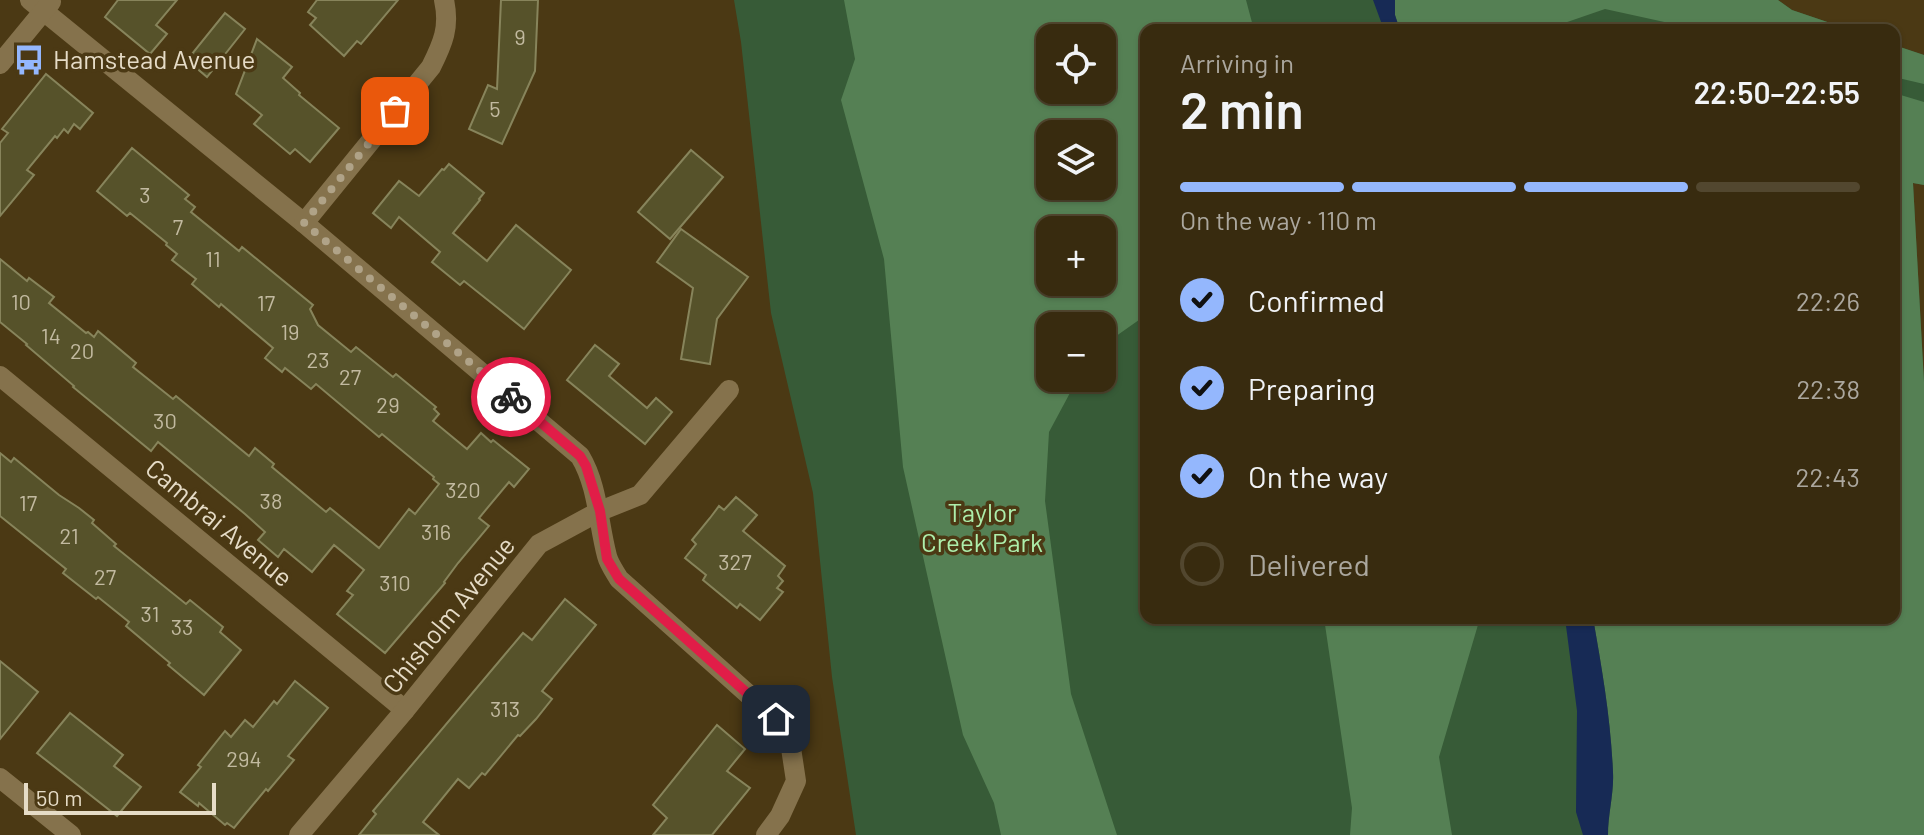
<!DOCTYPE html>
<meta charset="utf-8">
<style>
:root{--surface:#382b0f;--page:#43371d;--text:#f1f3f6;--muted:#aba79e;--line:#52472f;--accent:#94b7fd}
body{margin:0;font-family:Barlow,sans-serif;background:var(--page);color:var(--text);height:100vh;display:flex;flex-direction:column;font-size:30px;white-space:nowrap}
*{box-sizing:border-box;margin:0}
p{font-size:26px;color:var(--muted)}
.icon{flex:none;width:44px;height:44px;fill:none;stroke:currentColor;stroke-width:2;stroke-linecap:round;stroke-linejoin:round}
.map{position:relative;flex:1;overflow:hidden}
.sheet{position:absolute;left:1140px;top:24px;width:760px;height:600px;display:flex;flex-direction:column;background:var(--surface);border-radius:16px;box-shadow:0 2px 6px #0004,0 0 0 2px var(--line)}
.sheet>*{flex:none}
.buttons{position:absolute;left:1036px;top:24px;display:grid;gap:16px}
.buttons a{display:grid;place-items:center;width:80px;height:80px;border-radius:16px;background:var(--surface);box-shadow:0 2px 6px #0004,0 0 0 2px var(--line);font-size:40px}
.scale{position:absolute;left:24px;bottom:20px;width:192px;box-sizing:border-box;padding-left:8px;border:4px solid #e6dcc7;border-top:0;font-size:22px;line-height:28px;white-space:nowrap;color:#e6dcc7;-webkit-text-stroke:6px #4b3914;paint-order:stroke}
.pin{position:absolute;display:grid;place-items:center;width:68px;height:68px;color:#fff;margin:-34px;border-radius:16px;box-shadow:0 4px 12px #0006}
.courier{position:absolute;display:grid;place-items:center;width:80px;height:80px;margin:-40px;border:6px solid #e11d48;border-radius:50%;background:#fff;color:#222;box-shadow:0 2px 10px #0007}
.head em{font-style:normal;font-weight:600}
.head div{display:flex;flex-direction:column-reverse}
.head{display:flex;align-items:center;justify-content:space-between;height:136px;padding:0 40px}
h1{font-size:52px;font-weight:600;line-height:60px}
.bar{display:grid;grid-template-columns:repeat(4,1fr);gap:12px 8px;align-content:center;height:96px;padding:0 40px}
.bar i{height:10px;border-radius:6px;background:var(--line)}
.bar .selected{background:var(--accent)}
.bar p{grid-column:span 4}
ol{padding:0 40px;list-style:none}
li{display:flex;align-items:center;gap:24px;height:88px}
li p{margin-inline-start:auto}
li .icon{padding:8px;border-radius:50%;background:var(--accent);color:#111;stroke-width:4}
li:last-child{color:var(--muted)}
li i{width:44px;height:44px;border:4px solid var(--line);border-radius:50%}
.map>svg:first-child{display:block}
.green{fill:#375b37;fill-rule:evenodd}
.forest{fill:#558054;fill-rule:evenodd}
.water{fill:#172a55}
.building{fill:#56522a;stroke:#87845b;stroke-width:2}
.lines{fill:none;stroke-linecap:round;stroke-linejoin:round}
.minor{stroke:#85724c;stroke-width:20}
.done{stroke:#b0a388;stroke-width:8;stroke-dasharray:0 14.4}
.route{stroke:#e11d48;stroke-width:10}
.labels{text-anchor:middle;stroke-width:7;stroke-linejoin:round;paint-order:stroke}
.number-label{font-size:22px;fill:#c2baa0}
.poi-label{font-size:26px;fill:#e6dcc7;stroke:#4b3914;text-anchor:start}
.park-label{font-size:26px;fill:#adeeab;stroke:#4b3914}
.street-label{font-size:26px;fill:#e6dcc7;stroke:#4b3914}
</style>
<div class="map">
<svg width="1924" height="835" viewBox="0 0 1924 835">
<rect width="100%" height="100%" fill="#4b3914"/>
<path class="green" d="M 734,0 L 1778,0 L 1792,10 L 1851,30 L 1146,30 L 1146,618 L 1894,618 L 1894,45 L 1924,55 L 1924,185 L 1913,183 L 1924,382 L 1924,835 L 856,835 L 832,677 L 813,493 L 771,313 L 741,42 ZM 1050,38 L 1102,38 L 1102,90 L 1050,90 ZM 1050,134 L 1102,134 L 1102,186 L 1050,186 ZM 1050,230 L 1102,230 L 1102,282 L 1050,282 ZM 1050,326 L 1102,326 L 1102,378 L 1050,378 Z"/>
<g class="forest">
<path d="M 844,0 L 1246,0 L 1254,30 L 1146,30 L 1146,315 L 1102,346 L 1102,326 L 1050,326 L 1050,378 L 1078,378 L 1049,432 L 1045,501 L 1071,694 L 1117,835 L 1001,835 L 994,803 L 963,735 L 903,467 L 884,259 L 841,100 L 855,59 ZM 1050,38 L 1102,38 L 1102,90 L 1050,90 ZM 1050,134 L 1102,134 L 1102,186 L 1050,186 ZM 1102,230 L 1102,282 L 1050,282 L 1050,230 Z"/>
<path d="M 1395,0 L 1778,0 L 1792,10 L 1851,30 L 1701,30 L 1605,9 L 1544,30 L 1400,30 L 1395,15 Z"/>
<path d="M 1894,45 L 1924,55 L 1924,84 L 1894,77 Z"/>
<path d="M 1894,93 L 1924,102 L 1924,185 L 1913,183 L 1924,382 L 1924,835 L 1608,835 C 1608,814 1614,793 1613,773 C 1611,720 1602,669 1593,618 L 1894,618 Z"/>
<path d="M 1324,618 L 1480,618 L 1439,757 L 1452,835 L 1350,835 L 1352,808 Z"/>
</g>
<g class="water">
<path d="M 1373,0 L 1395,0 L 1395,15 L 1400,30 L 1384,30 Z"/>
<path d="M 1565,618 L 1593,618 C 1602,669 1611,720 1613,773 C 1614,793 1608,814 1608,835 L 1583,835 L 1576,812 L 1577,711 Z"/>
</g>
<g class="building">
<path d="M 118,0 L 177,0 L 156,25 L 167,34 L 150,54 L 105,17 Z"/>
<path d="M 317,0 L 398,0 L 361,44 L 357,41 L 344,56 L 310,25 L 316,18 L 308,12 Z"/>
<path d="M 501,0 L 538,0 L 535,71 L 502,144 L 469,129 L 488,85 L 497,89 Z"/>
<path d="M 225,13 L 245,29 L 207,77 L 187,60 Z"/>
<path d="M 257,39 L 292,67 L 283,78 L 300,93 L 299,95 L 339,128 L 310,162 L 295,149 L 290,154 L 254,124 L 262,115 L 236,94 Z"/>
<path d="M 46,74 L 93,113 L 80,129 L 74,124 L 68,133 L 64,129 L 57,138 L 55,136 L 27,170 L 34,175 L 0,216 L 0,143 L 8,133 L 2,129 Z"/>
<path d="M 132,148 L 189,195 L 185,199 L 195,207 L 191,212 L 239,251 L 242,247 L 313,305 L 310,309 L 318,325 L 351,352 L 356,347 L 393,377 L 396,374 L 436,407 L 434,409 L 439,414 L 433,421 L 467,449 L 481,433 L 491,442 L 493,440 L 529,469 L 514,487 L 509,482 L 479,518 L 489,526 L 458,563 L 444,582 L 445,583 L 385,653 L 337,614 L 353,595 L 347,591 L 364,570 L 334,545 L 312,572 L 284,549 L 278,557 L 258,540 L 265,532 L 245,514 L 158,442 L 151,451 L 73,387 L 74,386 L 26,345 L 27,344 L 0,322 L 0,259 L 27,281 L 29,278 L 54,297 L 49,303 L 86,333 L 88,332 L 94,337 L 98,331 L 136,363 L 133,367 L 173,399 L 176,396 L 249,456 L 255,448 L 274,464 L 272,467 L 326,512 L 330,508 L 379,548 L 409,509 L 415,514 L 439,484 L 433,479 L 434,477 L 382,434 L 379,437 L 316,384 L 311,389 L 285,368 L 282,372 L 265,358 L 273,348 L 221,304 L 219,307 L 192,284 L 196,279 L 172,260 L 177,254 L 166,245 L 167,243 L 130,213 L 127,216 L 97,191 Z"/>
<path d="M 691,150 L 723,177 L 670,239 L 638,212 Z"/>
<path d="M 449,164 L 484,193 L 479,199 L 480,200 L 453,233 L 487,261 L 516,225 L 571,270 L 524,329 L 464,281 L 460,285 L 432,262 L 440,252 L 399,217 L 391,228 L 373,213 L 399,181 L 419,196 L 442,169 L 444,170 Z"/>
<path d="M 681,229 L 748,277 L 717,319 L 710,364 L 681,359 L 693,288 L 657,262 Z"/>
<path d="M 595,345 L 619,364 L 609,376 L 647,408 L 656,398 L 672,412 L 645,444 L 567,380 Z"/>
<path d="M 0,453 L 11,462 L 14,458 L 59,495 L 79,508 L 94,520 L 92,523 L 116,544 L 114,546 L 186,604 L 190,600 L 223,627 L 220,632 L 241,650 L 204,695 L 168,665 L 170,663 L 126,626 L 129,622 L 98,597 L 96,599 L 63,573 L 66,569 L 0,516 Z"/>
<path d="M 736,497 L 757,515 L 743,531 L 785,566 L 778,576 L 783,581 L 777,588 L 783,592 L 760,620 L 740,604 L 737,608 L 703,580 L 706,575 L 685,558 L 696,544 L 692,540 L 710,518 L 719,506 L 724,510 Z"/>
<path d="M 565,599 L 596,625 L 542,691 L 552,699 L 536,719 L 520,736 L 518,735 L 485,775 L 482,773 L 469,788 L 458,779 L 423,822 L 439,835 L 359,835 L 376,814 L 373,811 L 523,633 L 532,640 Z"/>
<path d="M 0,661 L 38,692 L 0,739 Z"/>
<path d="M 295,681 L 328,708 L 288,756 L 294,760 L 268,791 L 266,789 L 234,828 L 227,823 L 225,825 L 199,803 L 198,806 L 180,792 L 201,767 L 198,765 L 225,731 L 231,737 L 245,720 L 253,727 L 274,701 L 277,704 Z"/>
<path d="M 70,713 L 123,755 L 114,766 L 141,787 L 117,816 L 37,753 Z"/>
<path d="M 717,725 L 745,749 L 727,771 L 750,788 L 712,835 L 653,835 L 667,818 L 653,805 Z"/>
</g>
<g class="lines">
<g class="minor">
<path d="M 30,0 L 304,223 L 580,456 C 598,486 598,522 607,556 C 609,564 615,572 619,579 L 776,719 L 791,748 L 796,781 L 780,816 L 766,835"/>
<path d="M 0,64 L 51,2"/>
<path d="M 304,223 L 431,67 C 443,43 450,27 444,0"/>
<path d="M 0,376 L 405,710"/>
<path d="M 0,778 L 71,835"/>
<path d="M 299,835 L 405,710 L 539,544 L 600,511 L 640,495 L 729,390"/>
</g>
</g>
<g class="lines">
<path class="done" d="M 395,111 L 304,223 L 511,397"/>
<path class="route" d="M 511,397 L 580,456 L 586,466 L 600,511 L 607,559 L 619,579 L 776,719"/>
</g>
<defs>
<g id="bus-bare" transform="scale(2.4)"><path d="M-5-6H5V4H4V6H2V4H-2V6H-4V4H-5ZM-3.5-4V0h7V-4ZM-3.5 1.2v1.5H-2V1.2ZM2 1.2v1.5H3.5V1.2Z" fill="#94b7fd" stroke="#4b3914" stroke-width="2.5" paint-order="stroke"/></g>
</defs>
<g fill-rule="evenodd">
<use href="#bus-bare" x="29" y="60"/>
</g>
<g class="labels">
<g class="number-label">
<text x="520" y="45">9</text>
<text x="495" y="117">5</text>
<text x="145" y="203">3</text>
<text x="178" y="235">7</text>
<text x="213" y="267">11</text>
<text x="21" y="310">10</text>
<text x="266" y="311">17</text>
<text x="290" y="340">19</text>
<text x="51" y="344">14</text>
<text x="82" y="359">20</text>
<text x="318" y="368">23</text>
<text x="350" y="385">27</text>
<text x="388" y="413">29</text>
<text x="165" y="429">30</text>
<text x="463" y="498">320</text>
<text x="271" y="509">38</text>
<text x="28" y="511">17</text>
<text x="436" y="540">316</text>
<text x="69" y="544">21</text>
<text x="735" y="570">327</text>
<text x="105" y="585">27</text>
<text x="395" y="591">310</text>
<text x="150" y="622">31</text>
<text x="182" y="635">33</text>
<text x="505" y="717">313</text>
<text x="244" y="767">294</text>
</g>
<g class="poi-label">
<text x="53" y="69">Hamstead Avenue</text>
</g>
<g class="park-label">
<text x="982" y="522">Taylor<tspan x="982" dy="30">Creek Park</tspan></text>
</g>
<g class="street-label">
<text transform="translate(219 523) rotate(40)" y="9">Cambrai Avenue</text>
<text transform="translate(449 615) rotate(-51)" y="9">Chisholm Avenue</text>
</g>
</g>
</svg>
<div class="buttons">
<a><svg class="icon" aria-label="locate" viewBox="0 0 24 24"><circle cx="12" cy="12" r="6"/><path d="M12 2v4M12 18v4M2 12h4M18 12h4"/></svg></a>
<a><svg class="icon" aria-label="layers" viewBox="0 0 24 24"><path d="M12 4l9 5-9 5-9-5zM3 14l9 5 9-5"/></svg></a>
<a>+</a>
<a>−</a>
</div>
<div class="scale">50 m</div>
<div class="pin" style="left:395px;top:111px;background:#ea580c"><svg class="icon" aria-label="bag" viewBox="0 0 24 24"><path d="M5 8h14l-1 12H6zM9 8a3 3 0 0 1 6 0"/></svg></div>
<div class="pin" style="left:776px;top:719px;background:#1f2937"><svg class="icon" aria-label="home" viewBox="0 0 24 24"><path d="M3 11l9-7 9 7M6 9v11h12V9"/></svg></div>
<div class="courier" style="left:511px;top:397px"><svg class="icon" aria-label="bike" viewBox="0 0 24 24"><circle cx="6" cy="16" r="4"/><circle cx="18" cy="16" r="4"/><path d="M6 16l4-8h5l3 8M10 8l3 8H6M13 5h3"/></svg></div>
<section class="sheet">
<div class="head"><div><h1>2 min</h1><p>Arriving in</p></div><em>22:50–22:55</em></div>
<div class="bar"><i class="selected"></i><i class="selected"></i><i class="selected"></i><i></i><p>On the way · 110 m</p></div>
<ol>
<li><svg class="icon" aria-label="check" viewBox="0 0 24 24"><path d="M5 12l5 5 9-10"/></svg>Confirmed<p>22:26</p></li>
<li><svg class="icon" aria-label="check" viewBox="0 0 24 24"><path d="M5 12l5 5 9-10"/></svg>Preparing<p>22:38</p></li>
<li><svg class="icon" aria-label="check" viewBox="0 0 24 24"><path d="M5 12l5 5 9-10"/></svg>On the way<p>22:43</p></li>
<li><i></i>Delivered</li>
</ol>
</section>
</div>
